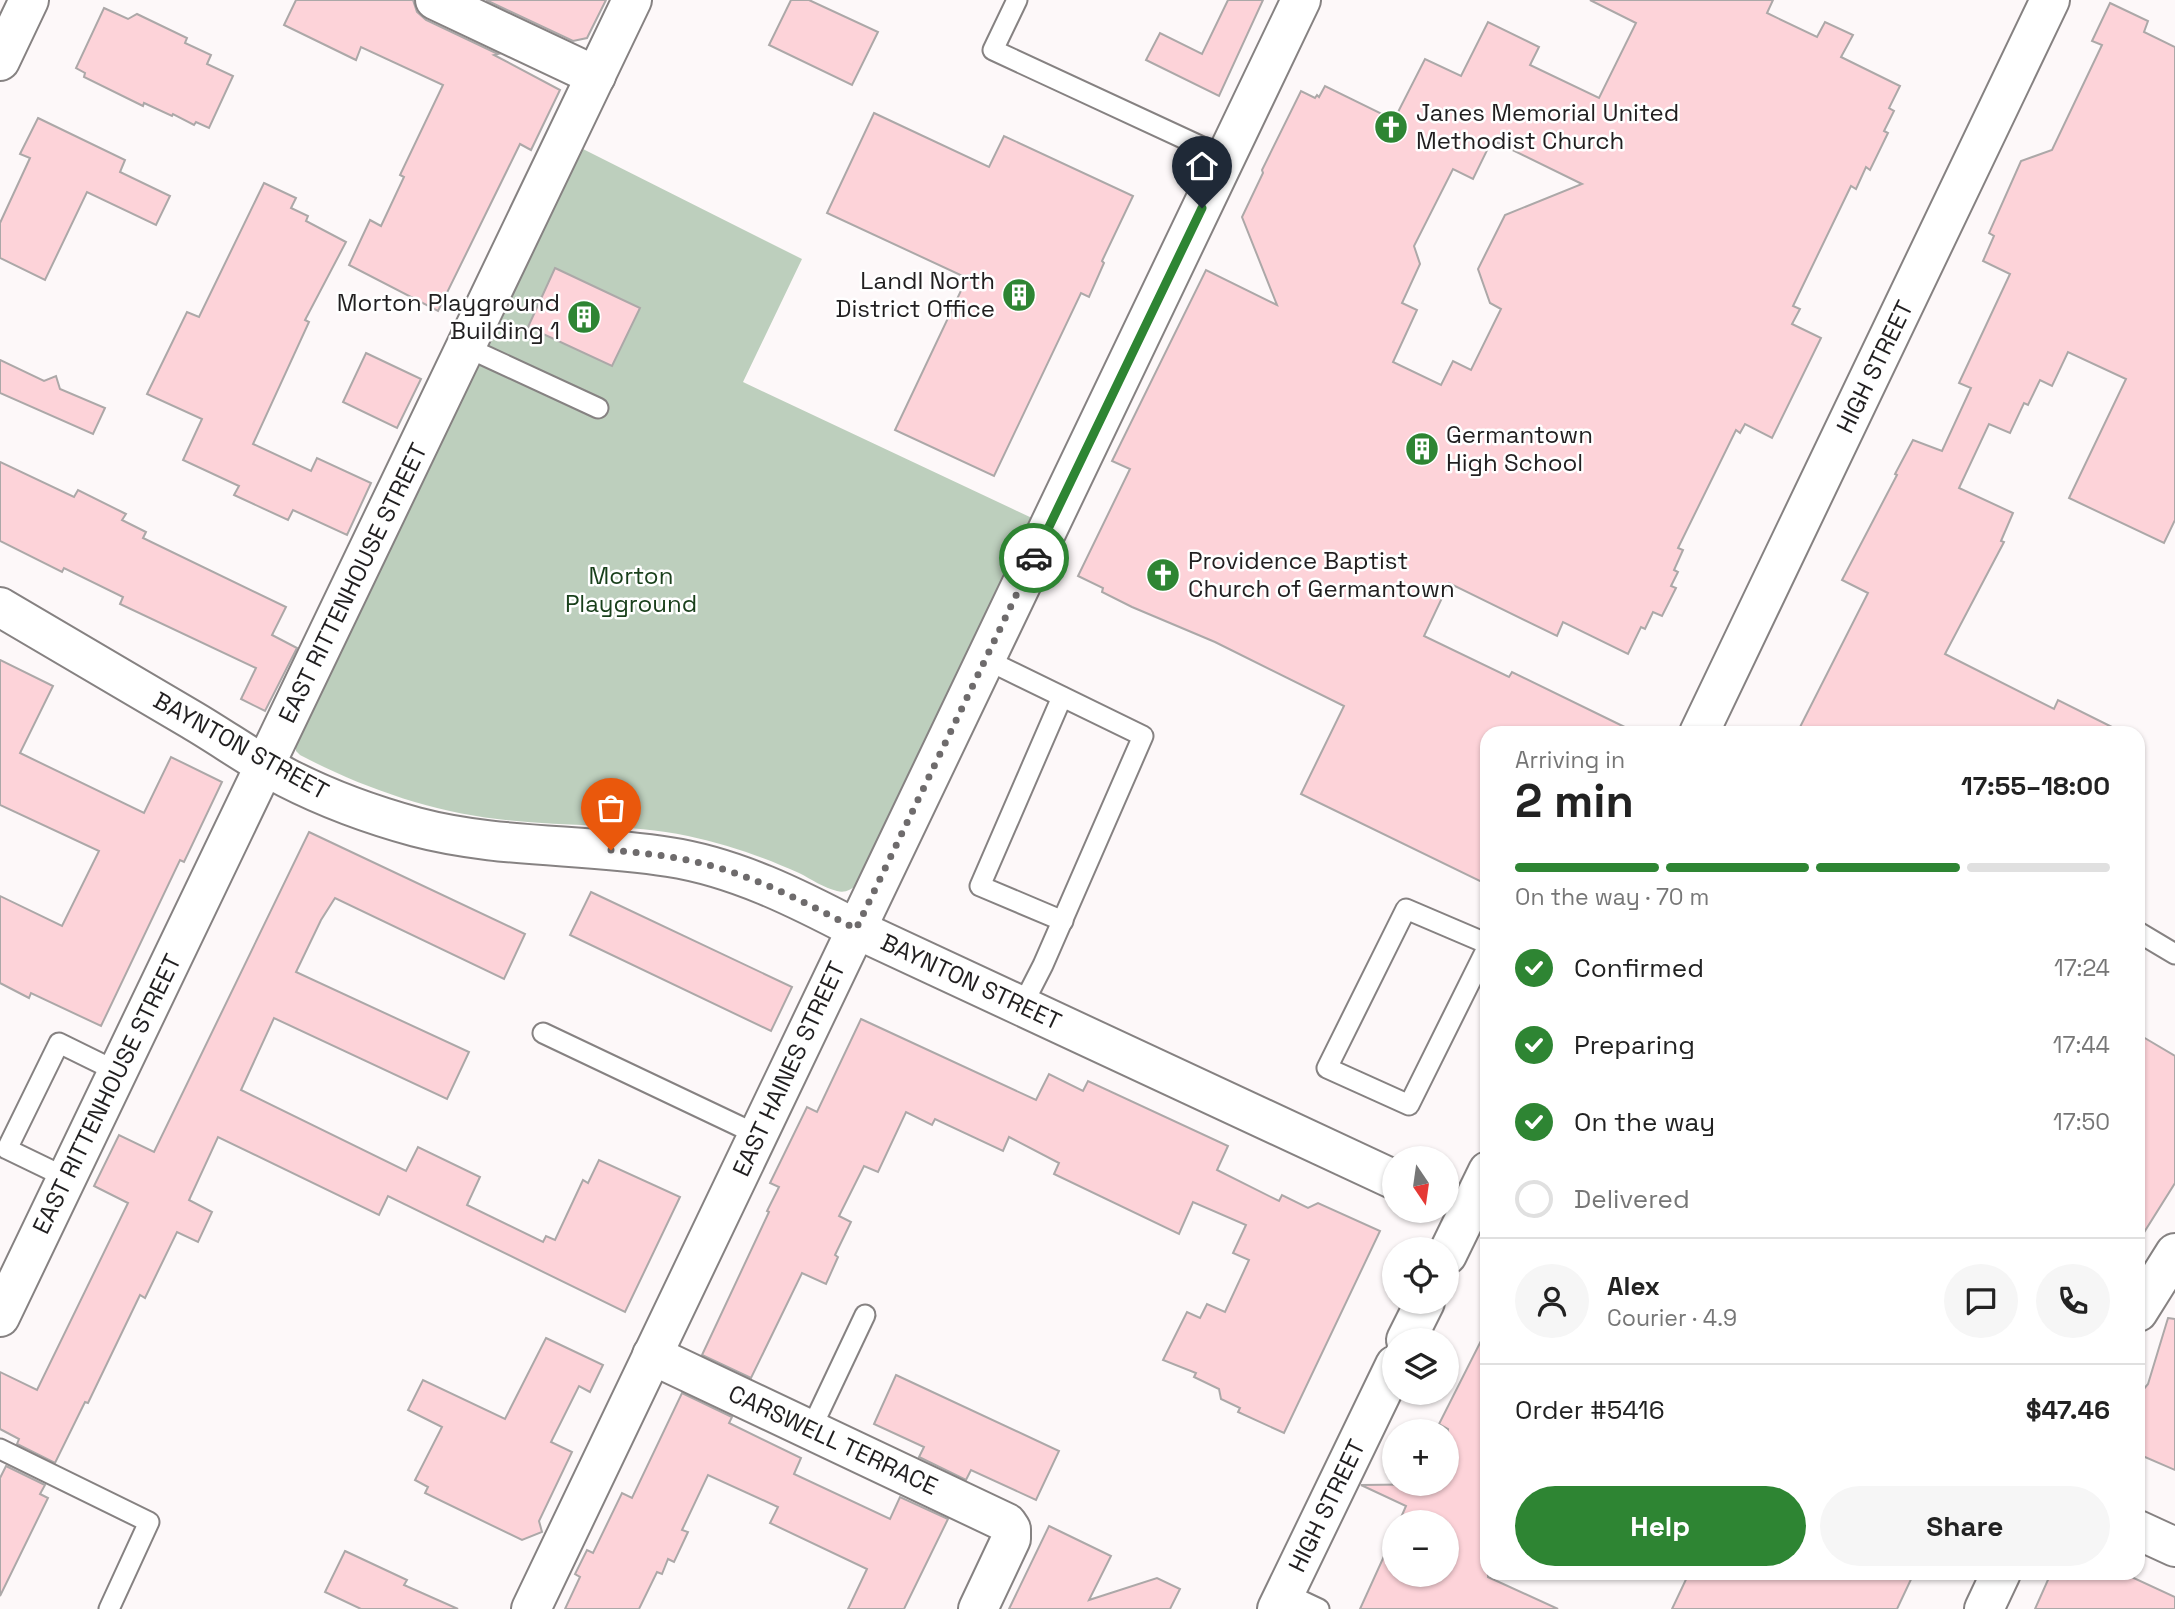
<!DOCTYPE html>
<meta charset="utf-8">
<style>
:root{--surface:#fff;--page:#f6f6f6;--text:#222;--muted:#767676;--line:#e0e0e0;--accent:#2e8533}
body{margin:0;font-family:"Space Grotesk",sans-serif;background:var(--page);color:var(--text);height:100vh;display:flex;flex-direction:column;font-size:26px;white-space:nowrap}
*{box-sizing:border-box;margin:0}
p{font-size:23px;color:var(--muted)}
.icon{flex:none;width:38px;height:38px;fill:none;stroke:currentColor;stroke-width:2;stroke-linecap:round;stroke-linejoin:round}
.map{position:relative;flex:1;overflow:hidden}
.side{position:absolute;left:1480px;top:726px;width:665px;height:854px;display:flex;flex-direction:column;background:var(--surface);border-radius:21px;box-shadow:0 2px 5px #0004}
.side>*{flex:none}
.needle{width:46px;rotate:167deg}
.tools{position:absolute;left:1382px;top:1146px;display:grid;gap:14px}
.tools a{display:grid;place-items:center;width:77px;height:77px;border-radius:50%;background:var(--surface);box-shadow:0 2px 5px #0004;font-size:35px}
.pin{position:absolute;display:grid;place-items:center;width:60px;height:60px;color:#fff;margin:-72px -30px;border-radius:50% 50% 50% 0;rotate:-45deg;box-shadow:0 0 7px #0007}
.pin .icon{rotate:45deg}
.courier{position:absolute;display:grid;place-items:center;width:70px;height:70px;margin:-35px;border:5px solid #2e8533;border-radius:50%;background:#fff;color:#222;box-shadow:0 2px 9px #0007}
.summary em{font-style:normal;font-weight:600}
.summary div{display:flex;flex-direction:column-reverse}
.summary{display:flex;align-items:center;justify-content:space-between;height:119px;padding:0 35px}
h1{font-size:46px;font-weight:600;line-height:52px}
.bar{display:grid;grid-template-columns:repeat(4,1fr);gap:10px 7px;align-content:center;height:84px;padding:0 35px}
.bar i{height:9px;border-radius:5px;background:var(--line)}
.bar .current{background:var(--accent)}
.bar p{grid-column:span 4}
.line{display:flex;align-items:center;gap:18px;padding:0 35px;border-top:2px solid var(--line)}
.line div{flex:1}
.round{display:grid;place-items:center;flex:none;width:74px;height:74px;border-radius:37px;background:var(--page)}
ol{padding:0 35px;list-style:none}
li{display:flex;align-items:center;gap:21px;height:77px}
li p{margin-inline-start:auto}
li .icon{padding:7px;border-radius:50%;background:var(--accent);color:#fff;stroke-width:4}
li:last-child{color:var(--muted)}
li i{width:38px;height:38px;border:4px solid var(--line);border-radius:50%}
.action{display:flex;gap:14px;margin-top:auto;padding:14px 35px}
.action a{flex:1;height:80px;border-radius:42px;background:var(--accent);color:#fff;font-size:28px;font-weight:600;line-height:80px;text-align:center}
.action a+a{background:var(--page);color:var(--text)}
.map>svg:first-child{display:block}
.green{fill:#bdcfbd}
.building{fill:#fdd3d9;stroke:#aca8a8;stroke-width:2;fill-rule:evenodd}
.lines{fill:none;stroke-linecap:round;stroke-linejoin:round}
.service-casing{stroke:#868282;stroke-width:23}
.minor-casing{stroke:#868282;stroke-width:42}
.service{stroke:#fff;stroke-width:19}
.minor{stroke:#fff;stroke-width:38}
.done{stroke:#6e6b6c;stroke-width:7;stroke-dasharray:0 12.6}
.route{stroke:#2e8533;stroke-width:9}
.labels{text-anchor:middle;stroke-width:5;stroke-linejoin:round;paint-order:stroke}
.poi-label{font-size:24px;fill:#211f20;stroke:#fff;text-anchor:start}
.street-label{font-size:24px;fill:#211f20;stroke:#fff}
.park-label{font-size:24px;fill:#183f1a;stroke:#fff}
</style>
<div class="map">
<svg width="2175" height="1609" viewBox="0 0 2175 1609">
<rect width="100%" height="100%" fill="#fdf8f9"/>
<path class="green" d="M 579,147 L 802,259 L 743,382 L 1032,518 L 856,885 C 851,890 845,893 837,891 C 824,888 811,879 799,873 C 764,857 726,844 688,836 C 625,823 561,827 497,819 C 429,811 361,787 300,755 L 296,751 L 296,739 Z"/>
<g class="building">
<path d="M 296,0 L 413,0 L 417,12 L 426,20 L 498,54 L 494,55 L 560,90 L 531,150 L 520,144 L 438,311 L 349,265 L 370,220 L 381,226 L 404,177 L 400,175 L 443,85 L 361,47 L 356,60 L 284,25 Z"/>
<path d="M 486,0 L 606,0 L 587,38 L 573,41 Z"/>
<path d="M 791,0 L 809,0 L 878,32 L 852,85 L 769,45 Z"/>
<path d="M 1228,0 L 1263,0 L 1219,96 L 1146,60 L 1160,33 L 1202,54 Z"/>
<path d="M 1590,0 L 1773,0 L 1767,13 L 1817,37 L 1825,22 L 1853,35 L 1841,57 L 1900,86 L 1889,108 L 1894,111 L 1884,131 L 1888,133 L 1870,170 L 1866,167 L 1856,189 L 1851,186 L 1793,306 L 1800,309 L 1792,324 L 1821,338 L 1772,438 L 1745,424 L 1740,433 L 1736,430 L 1678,548 L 1683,550 L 1674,570 L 1678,572 L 1671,586 L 1676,588 L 1662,616 L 1653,612 L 1645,629 L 1641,627 L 1628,654 L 1563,622 L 1557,636 L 1449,583 L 1424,636 L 1509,677 L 1512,672 L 1637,733 L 1488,733 L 1488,885 L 1301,794 L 1344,706 L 1215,642 L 1132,607 L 1102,592 L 1103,588 L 1078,576 L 1130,469 L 1112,461 L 1206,270 L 1277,305 L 1242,217 L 1263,173 L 1262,170 L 1301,91 L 1315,98 L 1317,95 L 1319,97 L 1325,86 L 1394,120 L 1425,59 L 1461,76 L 1488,22 L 1539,47 L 1530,65 L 1599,98 L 1636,23 ZM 1492,140 L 1582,184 L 1505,215 L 1478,269 L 1490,303 L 1501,309 L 1471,370 L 1453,361 L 1441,385 L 1393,362 L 1417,310 L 1402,303 L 1420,264 L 1414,246 L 1453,169 L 1473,179 Z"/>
<path d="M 2110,3 L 2148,21 L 2144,32 L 2175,47 L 2175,520 L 2164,543 L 2069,498 L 2126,379 L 2068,352 L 2052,386 L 2040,380 L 2028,405 L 2024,403 L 2010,433 L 1989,424 L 1959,488 L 2013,513 L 2001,541 L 2004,542 L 1945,654 L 2054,709 L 2058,700 L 2124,733 L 1797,733 L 1868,593 L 1842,580 L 1897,475 L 1895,474 L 1913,440 L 1942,451 L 1971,388 L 1959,383 L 2010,274 L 1983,261 L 1994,236 L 1989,233 L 2021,161 L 2052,150 L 2102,45 L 2092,41 Z"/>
<path d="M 104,8 L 128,19 L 137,14 L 187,38 L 185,43 L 211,55 L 207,64 L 233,76 L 209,128 L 196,122 L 194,125 L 173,114 L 172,116 L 144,103 L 143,106 L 84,77 L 85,73 L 76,68 Z"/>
<path d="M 874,113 L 989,167 L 1004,136 L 1133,196 L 1102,261 L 1104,263 L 1089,297 L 1081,293 L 994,476 L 895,430 L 967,278 L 827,213 Z"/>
<path d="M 38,118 L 125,160 L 120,172 L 170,196 L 156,225 L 87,192 L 45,280 L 0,258 L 0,223 L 30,158 L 20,154 Z"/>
<path d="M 264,183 L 296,198 L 291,208 L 308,216 L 306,221 L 346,242 L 305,320 L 309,322 L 253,444 L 311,471 L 317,458 L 371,483 L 347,535 L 293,510 L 288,520 L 234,495 L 239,486 L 183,460 L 202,419 L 147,394 L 187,312 L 199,317 Z"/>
<path d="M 555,268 L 640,308 L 612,366 L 528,327 Z"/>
<path d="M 366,353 L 421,379 L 397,428 L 343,402 Z"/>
<path d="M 0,360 L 44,381 L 56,376 L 60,389 L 105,408 L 93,434 L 0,393 Z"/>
<path d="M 0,462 L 74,497 L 78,490 L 126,514 L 122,520 L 146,532 L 143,538 L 286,607 L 272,635 L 297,648 L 265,711 L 241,699 L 256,668 L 120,604 L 123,597 L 64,568 L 62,572 L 0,541 Z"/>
<path d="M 0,660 L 53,686 L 20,753 L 144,813 L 171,757 L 222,782 L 184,862 L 180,860 L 101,1026 L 31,993 L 29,998 L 0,983 L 0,896 L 62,926 L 99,851 L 0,805 Z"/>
<path d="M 309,832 L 525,934 L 504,979 L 335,898 L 321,920 L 296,972 L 469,1052 L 447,1099 L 274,1018 L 241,1090 L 406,1171 L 418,1147 L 480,1177 L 467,1205 L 543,1242 L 546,1236 L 555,1240 L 583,1180 L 588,1183 L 599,1160 L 680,1197 L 625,1312 L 388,1196 L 379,1215 L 218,1137 L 189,1200 L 212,1212 L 198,1242 L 177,1232 L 145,1298 L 140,1295 L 88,1403 L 85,1402 L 55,1463 L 17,1444 L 19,1439 L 0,1429 L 0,1372 L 37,1390 L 128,1203 L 94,1186 L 119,1135 L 154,1152 Z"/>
<path d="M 591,892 L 792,987 L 771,1031 L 570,935 Z"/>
<path d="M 861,1019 L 1036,1100 L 1049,1074 L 1083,1091 L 1088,1081 L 1228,1146 L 1217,1170 L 1279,1201 L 1282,1195 L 1308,1208 L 1318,1203 L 1380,1231 L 1284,1433 L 1238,1412 L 1240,1408 L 1221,1399 L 1219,1389 L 1194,1377 L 1196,1373 L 1163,1360 L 1187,1312 L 1200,1318 L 1207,1304 L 1225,1312 L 1249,1260 L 1233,1253 L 1246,1225 L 1193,1202 L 1179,1234 L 1054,1174 L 1059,1163 L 1009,1137 L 1003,1151 L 935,1119 L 932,1125 L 906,1112 L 878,1172 L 864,1166 L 839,1216 L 851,1222 L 835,1255 L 838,1257 L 826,1284 L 802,1273 L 751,1378 L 702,1355 L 769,1212 L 767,1211 L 779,1187 L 770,1183 L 807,1107 L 817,1112 Z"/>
<path d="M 2138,1034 L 2175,1056 L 2175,1183 L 2138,1242 Z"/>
<path d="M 2168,1318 L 2175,1319 L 2175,1470 L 2138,1454 L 2138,1396 L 2148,1384 Z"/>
<path d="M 1488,1327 L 1488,1577 L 1558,1609 L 1360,1609 L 1395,1532 L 1395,1575 L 1447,1575 L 1447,1522 L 1399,1522 L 1406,1506 L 1361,1485 L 1447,1484 L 1448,1429 L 1439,1424 Z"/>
<path d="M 546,1338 L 603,1365 L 590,1392 L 579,1386 L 551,1442 L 572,1452 L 539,1521 L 542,1532 L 522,1540 L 425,1493 L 428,1487 L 415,1480 L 442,1427 L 408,1410 L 423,1380 L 505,1419 Z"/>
<path d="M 896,1375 L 1059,1451 L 1036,1500 L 971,1470 L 966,1480 L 919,1457 L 924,1447 L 874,1424 Z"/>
<path d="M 682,1393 L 732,1417 L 729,1423 L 801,1458 L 794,1474 L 890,1519 L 900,1497 L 948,1519 L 904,1609 L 848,1609 L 867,1569 L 770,1523 L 778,1507 L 708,1475 L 682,1530 L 688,1532 L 674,1562 L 668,1559 L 662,1574 L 657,1572 L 639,1609 L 565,1609 L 580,1577 L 575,1574 L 587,1550 L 593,1553 L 622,1493 L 632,1498 Z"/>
<path d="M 6,1466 L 45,1485 L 40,1494 L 48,1498 L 0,1596 L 0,1478 Z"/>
<path d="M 1049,1526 L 1111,1556 L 1089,1600 L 1157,1578 L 1180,1589 L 1170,1609 L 1009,1609 Z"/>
<path d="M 345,1551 L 407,1580 L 404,1585 L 458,1609 L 361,1609 L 325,1592 Z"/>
<path d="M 1689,1573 L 1914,1573 L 1897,1609 L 1672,1609 Z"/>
<path d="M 2051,1573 L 2123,1573 L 2175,1597 L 2175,1609 L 2035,1609 Z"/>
</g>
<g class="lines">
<g class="service-casing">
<g id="service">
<path d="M 1017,0 L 993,50 L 1226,158"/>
<path d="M 466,347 L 598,408"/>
<path d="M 985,659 L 1143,736 L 1043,965 L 1022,1006"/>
<path d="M 1062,697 L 980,886 L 1063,921"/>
<path d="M 2138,932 L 2175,954"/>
<path d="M 1488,944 L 1406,909 L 1327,1068 L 1409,1105 L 1488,946"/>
<path d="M 543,1033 L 758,1135"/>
<path d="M 67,1178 L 7,1149 L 59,1043 L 118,1072"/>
<path d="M 811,1429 L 865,1315"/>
<path d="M 0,1449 L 149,1522 L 109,1609"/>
<path d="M 1285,1593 L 1319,1609"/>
</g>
</g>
<g class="minor-casing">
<g id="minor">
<path d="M 435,0 L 596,76"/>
<path d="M 0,61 L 29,0"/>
<path d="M 0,607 C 64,645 128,683 192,720 C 224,739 255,761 287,778 C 328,799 372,815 416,827 C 499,849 584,843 669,857 C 735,867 797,898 856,929 L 1395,1180"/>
<path d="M 1699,733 L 2050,0"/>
<path d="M 1447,1255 L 1488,1171"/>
<path d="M 2138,1312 L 2175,1253"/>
<path d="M 0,1317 L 632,0"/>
<path d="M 1406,1340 L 1425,1302"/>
<path d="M 652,1355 L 1007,1523 L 1011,1529 L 1011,1539 L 978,1609"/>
<path d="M 2138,1530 L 2175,1547"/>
<path d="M 531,1609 L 1301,0"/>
<path d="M 1277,1609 L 1395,1365"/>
<path d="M 1984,1609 L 2001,1573"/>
</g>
</g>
<use href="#service" class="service"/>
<use href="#minor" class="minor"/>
</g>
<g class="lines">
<path class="done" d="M 611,850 C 645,853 680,857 712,866 C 763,880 810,905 856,929 L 1034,558"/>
<path class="route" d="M 1034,558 L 1202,208"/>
</g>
<defs>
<g id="church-disc" transform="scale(1.75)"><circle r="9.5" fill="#2e8533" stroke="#fff"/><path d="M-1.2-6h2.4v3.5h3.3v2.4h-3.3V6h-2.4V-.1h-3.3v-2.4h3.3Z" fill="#fff"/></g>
<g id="building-disc" transform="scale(1.75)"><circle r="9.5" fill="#2e8533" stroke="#fff"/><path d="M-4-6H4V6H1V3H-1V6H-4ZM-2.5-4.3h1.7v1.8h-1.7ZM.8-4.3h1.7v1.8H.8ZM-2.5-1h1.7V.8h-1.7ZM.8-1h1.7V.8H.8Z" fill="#fff"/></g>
</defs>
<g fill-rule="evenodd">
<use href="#church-disc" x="1391" y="127"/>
<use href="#building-disc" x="1019" y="295"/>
<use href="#building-disc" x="584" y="317"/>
<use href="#building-disc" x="1422" y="449"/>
<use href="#church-disc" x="1163" y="575"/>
</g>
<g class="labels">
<g class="poi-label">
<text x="1416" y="121">Janes Memorial United<tspan x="1416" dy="28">Methodist Church</tspan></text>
<text x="995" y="289" text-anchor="end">LandI North<tspan x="995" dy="28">District Office</tspan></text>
<text x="560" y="311" text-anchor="end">Morton Playground<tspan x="560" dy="28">Building 1</tspan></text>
<text x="1446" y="443">Germantown<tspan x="1446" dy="28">High School</tspan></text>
<text x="1188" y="569">Providence Baptist<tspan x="1188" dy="28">Church of Germantown</tspan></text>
</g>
<g class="street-label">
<text transform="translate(1875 367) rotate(-64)" y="8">HIGH STREET</text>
<text transform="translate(353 583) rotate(-64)" y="8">EAST RITTENHOUSE STREET</text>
<text transform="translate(241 746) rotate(29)" y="8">BAYNTON STREET</text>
<text transform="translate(971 982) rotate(25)" y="8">BAYNTON STREET</text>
<text transform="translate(789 1069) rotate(-65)" y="8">EAST HAINES STREET</text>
<text transform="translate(107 1094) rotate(-64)" y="8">EAST RITTENHOUSE STREET</text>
<text transform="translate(833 1440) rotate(25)" y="8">CARSWELL TERRACE</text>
<text transform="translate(1327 1506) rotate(-64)" y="8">HIGH STREET</text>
</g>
<g class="park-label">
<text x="631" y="584">Morton<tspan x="631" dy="28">Playground</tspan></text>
</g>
</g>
</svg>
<div class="tools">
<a><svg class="needle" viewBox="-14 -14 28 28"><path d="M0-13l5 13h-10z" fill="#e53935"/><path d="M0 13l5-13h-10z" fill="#767676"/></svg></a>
<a><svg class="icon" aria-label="locate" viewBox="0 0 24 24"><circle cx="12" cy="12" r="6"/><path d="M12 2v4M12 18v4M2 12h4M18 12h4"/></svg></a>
<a><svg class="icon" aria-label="layers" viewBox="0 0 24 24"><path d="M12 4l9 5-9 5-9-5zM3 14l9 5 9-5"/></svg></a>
<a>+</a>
<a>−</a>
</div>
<div class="pin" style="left:611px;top:850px;background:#ea580c"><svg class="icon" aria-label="bag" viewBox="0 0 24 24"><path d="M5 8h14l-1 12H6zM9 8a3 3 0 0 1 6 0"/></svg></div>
<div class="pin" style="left:1202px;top:208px;background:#1f2937"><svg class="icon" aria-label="home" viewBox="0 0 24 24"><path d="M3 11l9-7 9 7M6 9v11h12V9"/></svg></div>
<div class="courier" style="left:1034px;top:558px"><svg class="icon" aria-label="car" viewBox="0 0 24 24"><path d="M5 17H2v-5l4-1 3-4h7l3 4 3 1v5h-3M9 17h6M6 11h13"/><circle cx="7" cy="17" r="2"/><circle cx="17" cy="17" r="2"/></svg></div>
<section class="side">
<div class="summary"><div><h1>2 min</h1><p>Arriving in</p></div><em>17:55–18:00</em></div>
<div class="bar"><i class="current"></i><i class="current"></i><i class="current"></i><i></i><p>On the way · 70 m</p></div>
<ol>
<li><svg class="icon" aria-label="check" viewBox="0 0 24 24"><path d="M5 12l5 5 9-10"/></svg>Confirmed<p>17:24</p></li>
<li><svg class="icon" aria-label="check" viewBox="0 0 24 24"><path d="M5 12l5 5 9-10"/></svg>Preparing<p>17:44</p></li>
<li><svg class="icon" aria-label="check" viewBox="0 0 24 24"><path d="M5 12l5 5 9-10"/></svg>On the way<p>17:50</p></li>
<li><i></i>Delivered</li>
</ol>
<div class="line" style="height:126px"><a class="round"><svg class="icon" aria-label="person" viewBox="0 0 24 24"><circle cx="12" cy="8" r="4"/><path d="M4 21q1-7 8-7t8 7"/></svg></a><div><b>Alex</b><p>Courier · 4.9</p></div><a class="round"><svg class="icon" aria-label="chat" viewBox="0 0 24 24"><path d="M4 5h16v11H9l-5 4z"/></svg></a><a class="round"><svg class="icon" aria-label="phone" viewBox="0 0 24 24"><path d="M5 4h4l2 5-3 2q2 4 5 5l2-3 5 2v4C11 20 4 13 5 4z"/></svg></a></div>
<div class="line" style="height:91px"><div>Order #5416</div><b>$47.46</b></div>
<div class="action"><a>Help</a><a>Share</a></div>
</section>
</div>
